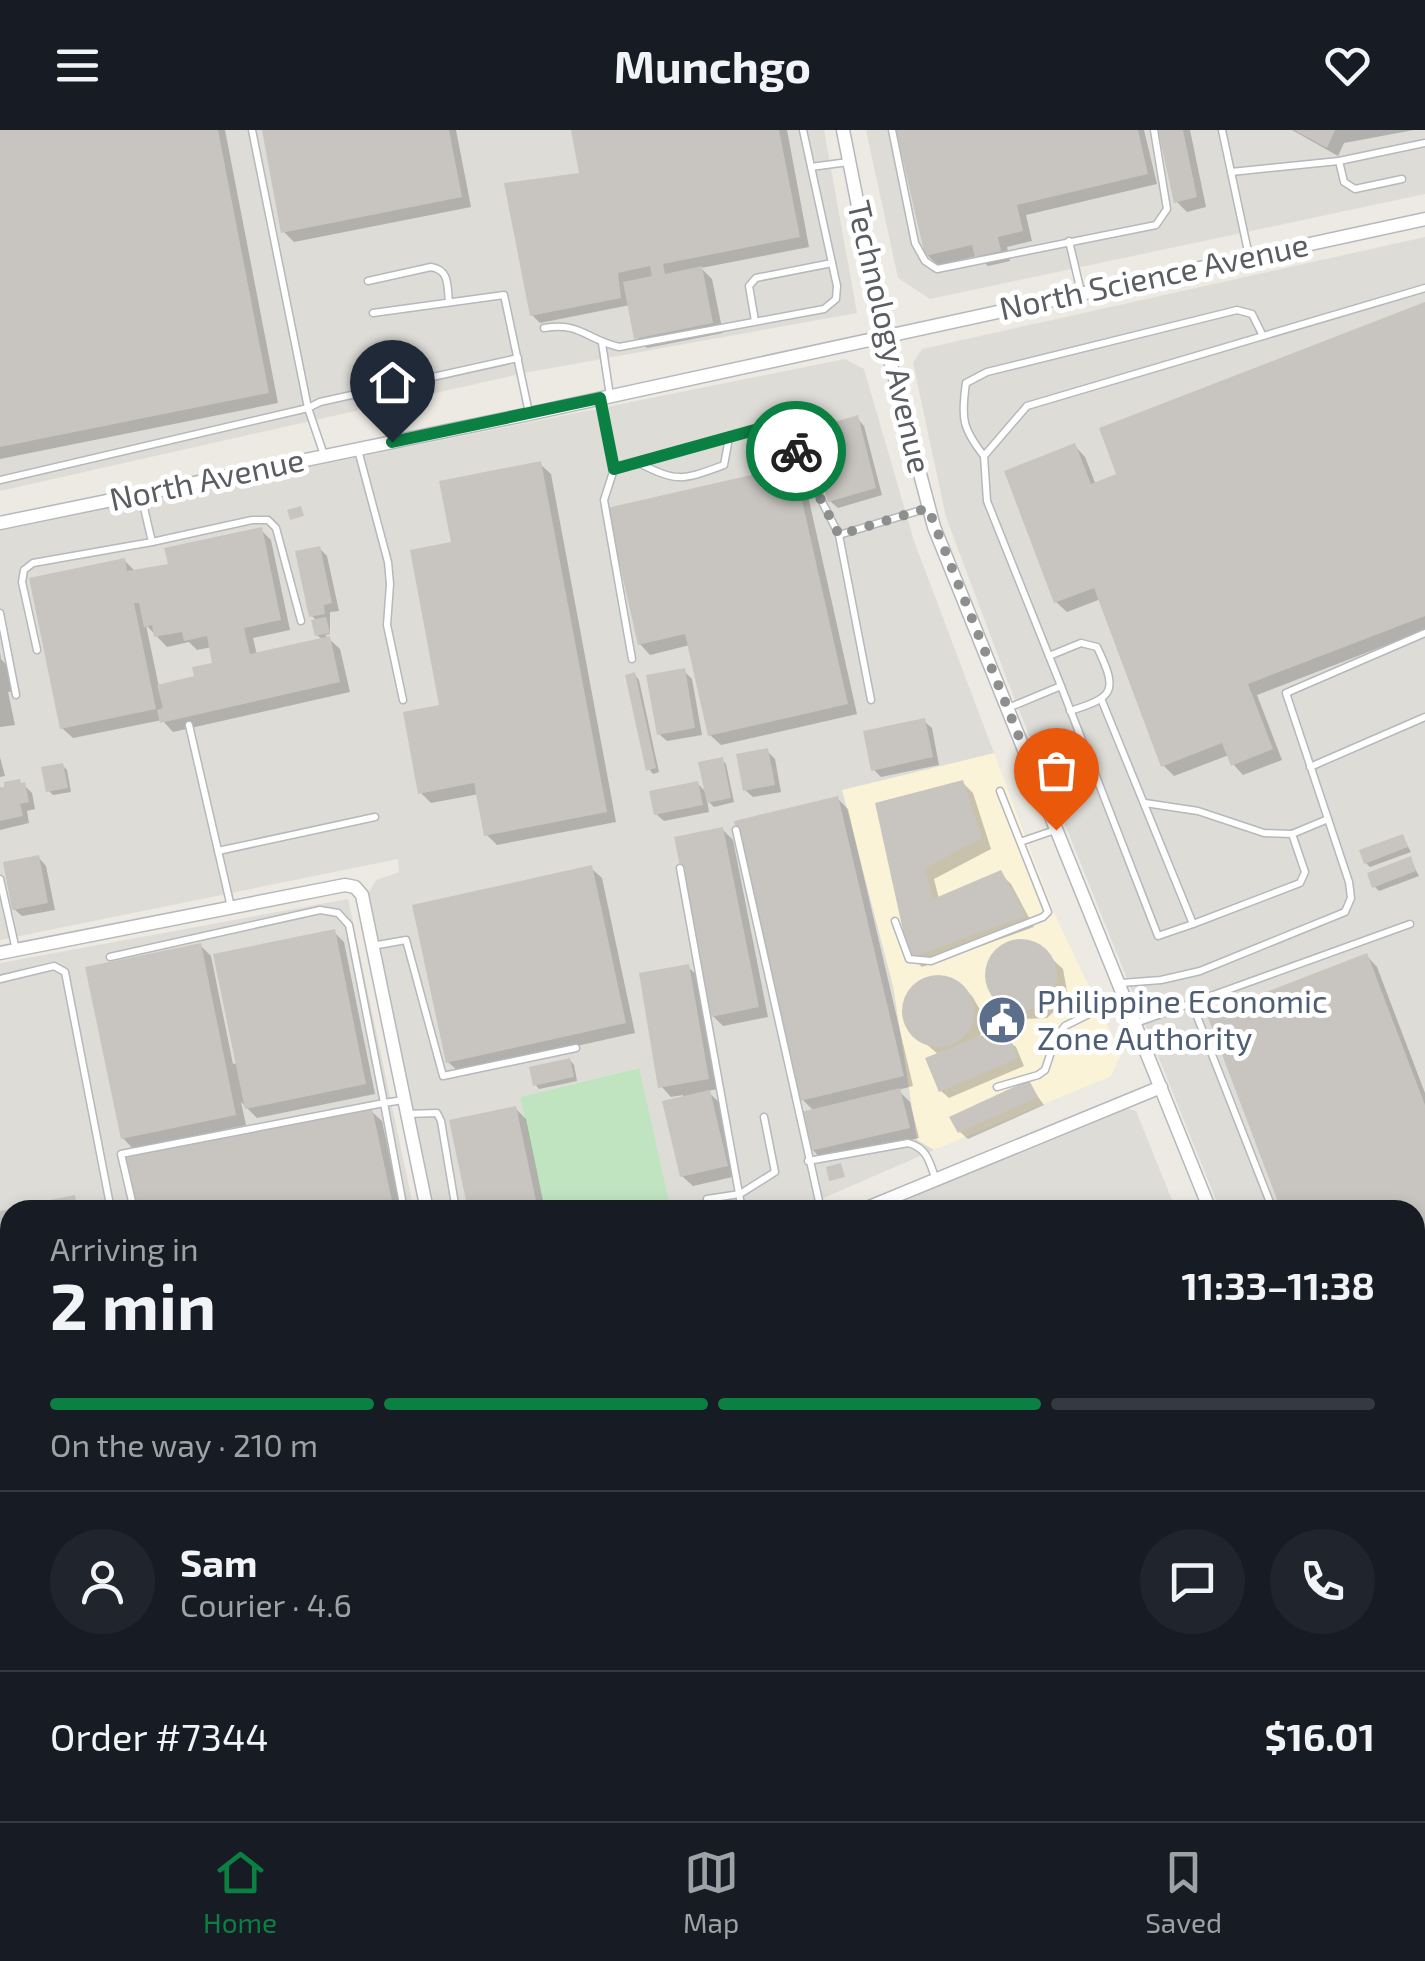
<!DOCTYPE html>
<meta charset="utf-8">
<style>
:root{--surface:#171b24;--page:#20242c;--text:#f1f3f6;--muted:#9ea1a6;--line:#363941;--accent:#0b8043}
body{margin:0;font-family:"Exo 2",sans-serif;background:var(--page);color:var(--text);height:100vh;display:flex;flex-direction:column;font-size:38px;white-space:nowrap}
*{box-sizing:border-box;margin:0}
p{font-size:32px;color:var(--muted)}
.icon{flex:none;width:55px;height:55px;fill:none;stroke:currentColor;stroke-width:2;stroke-linecap:round;stroke-linejoin:round}
.map{position:relative;flex:1;overflow:hidden}
.panel{position:absolute;left:0px;top:1070px;width:1425px;height:622px;display:flex;flex-direction:column;background:var(--surface);border-radius:30px 30px 0 0;box-shadow:0 5px 15px #0003}
.panel>*{flex:none}
.pin{position:absolute;display:grid;place-items:center;width:85px;height:85px;color:#fff;margin:-102px -42px;border-radius:50% 50% 50% 0;rotate:-45deg;box-shadow:0 0 10px #0007}
.pin .icon{rotate:45deg}
.courier{position:absolute;display:grid;place-items:center;width:100px;height:100px;margin:-50px;border:8px solid #0b8043;border-radius:50%;background:#fff;color:#222;box-shadow:0 2px 12px #0007}
.headline em{font-style:normal;font-weight:700}
.headline div{display:flex;flex-direction:column-reverse}
.headline{display:flex;align-items:center;justify-content:space-between;height:170px;padding:0 50px}
h1{font-size:65px;font-weight:700;line-height:75px}
.bar{display:grid;grid-template-columns:repeat(4,1fr);gap:15px 10px;align-content:center;height:120px;padding:0 50px}
.bar i{height:12px;border-radius:8px;background:var(--line)}
.bar .active{background:var(--accent)}
.bar p{grid-column:span 4}
.line{display:flex;align-items:center;gap:25px;padding:0 50px;border-top:2px solid var(--line)}
.line div{flex:1}
.round{display:grid;place-items:center;flex:none;width:105px;height:105px;border-radius:52px;background:var(--page)}
header{display:flex;justify-content:space-between;align-items:center;height:130px;padding:0 50px;background:var(--surface);font-size:45px;font-weight:700}
.tabs{display:flex;justify-content:space-around;align-items:center;height:140px;border-top:2px solid var(--line);background:var(--surface);font-size:28px;color:var(--muted)}
.tabs a{display:grid;justify-items:center;gap:5px}
.tabs .active{color:var(--accent)}
.map>svg:first-child{display:block}
.commercial{fill:#fbf3d8}
.industrial{fill:#dedcd7}
.green{fill:#c0e3c0}
.shadow{fill:#0003;fill-rule:evenodd}
.building{fill:#c8c5c0}
.lines{fill:none;stroke-linecap:round;stroke-linejoin:round}
.lane-casing{stroke:#b5b8bc;stroke-width:9}
.street-casing{stroke:#b5b8bc;stroke-width:15}
.lane{stroke:#fff;stroke-width:6}
.street{stroke:#fff;stroke-width:12}
.done{stroke:#8d8f8f;stroke-width:10;stroke-dasharray:0 18}
.route{stroke:#0b8043;stroke-width:12}
.labels{text-anchor:middle;stroke-width:10;stroke-linejoin:round;paint-order:stroke}
.street-label{font-size:32px;fill:#5a5e62;stroke:#fff}
.service-label{font-size:32px;fill:#4e5e75;stroke:#fff;text-anchor:start}
</style>
<header><svg class="icon" aria-label="menu" viewBox="0 0 24 24"><path d="M4 6h16M4 12h16M4 18h16"/></svg>Munchgo<svg class="icon" aria-label="heart" viewBox="0 0 24 24"><path d="M12 20l-8-8c-3-5 5-10 8-4 3-6 11-1 8 4z"/></svg></header>
<div class="map">
<svg width="1425" height="1691" viewBox="0 0 1425 1691">
<rect width="100%" height="100%" fill="#eceae2"/>
<path class="commercial" d="M 994,623 L 1054,783 L 1121,924 L 1111,946 L 934,1020 L 917,1010 L 893,856 L 842,660 Z"/>
<g class="industrial">
<path d="M 0,0 L 824,0 L 857,183 L 524,243 L 0,361 Z"/>
<path d="M 866,0 L 1425,0 L 1425,64 L 930,169 L 898,148 Z"/>
<path d="M 1425,107 L 1425,1150 L 1415,1154 L 1415,1080 L 1220,1080 L 1009,555 L 946,387 L 913,233 L 922,219 Z"/>
<path d="M 845,229 L 864,239 L 914,411 L 994,623 L 842,660 L 893,856 L 917,1010 L 934,1020 L 796,1080 L 671,1080 L 638,938 L 520,967 L 545,1080 L 432,1080 L 367,766 L 376,750 L 399,742 L 398,729 L 0,810 L 0,399 Z"/>
<path d="M 348,769 L 414,1080 L 10,1080 L 10,1256 L 0,1259 L 0,833 Z"/>
<path d="M 1117,976 L 1136,981 L 1176,1080 L 885,1080 Z"/>
<path d="M 0,1468 L 10,1479 L 10,1682 L 306,1682 L 310,1687 L 315,1682 L 1415,1682 L 1415,1665 L 1425,1691 L 0,1691 Z"/>
</g>
<g class="green">
<path d="M 639,938 L 671,1080 L 545,1080 L 520,967 Z"/>
<path d="M 10,1310 L 10,1479 L 0,1468 L 0,1313 Z"/>
</g>
<g class="shadow">
<path d="M 0,0 L 225,0 L 278,273 L 0,329 Z"/>
<path d="M 264,0 L 456,0 L 471,77 L 294,112 L 284,102 Z"/>
<path d="M 574,0 L 787,0 L 809,117 L 701,138 L 712,149 L 723,203 L 647,218 L 636,207 L 630,175 L 540,193 L 532,185 L 584,51 Z"/>
<path d="M 899,0 L 1144,0 L 1157,54 L 1026,85 L 1032,111 L 1007,117 L 1010,131 L 988,136 L 977,126 L 938,135 L 927,125 Z"/>
<path d="M 1160,0 L 1190,0 L 1206,77 L 1187,82 L 1176,71 Z"/>
<path d="M 1292,0 L 1414,0 L 1344,13 L 1338,26 Z"/>
<path d="M 1425,174 L 1425,500 L 1257,565 L 1282,630 L 1243,645 L 1233,634 L 1229,625 L 1174,646 L 1163,635 L 1101,469 L 1067,482 L 1056,472 L 1075,316 L 1085,327 L 1096,355 L 1119,346 Z"/>
<path d="M 857,288 L 864,296 L 882,365 L 838,378 L 830,371 Z"/>
<path d="M 540,334 L 551,344 L 616,692 L 497,715 L 487,705 L 479,664 L 431,673 L 421,663 L 442,577 L 453,414 Z"/>
<path d="M 793,338 L 804,348 L 857,584 L 721,615 L 710,605 L 690,515 L 650,525 L 640,514 Z"/>
<path d="M 261,400 L 271,410 L 290,500 L 253,508 L 257,525 L 323,510 L 317,505 L 317,491 L 312,486 L 319,418 L 327,426 L 339,481 L 330,482 L 330,504 L 325,505 L 340,519 L 350,562 L 173,602 L 162,590 L 73,608 L 62,598 L 124,430 L 136,442 L 171,436 ZM 146,495 L 167,517 L 189,512 L 197,520 L 212,517 L 215,535 L 197,548 L 159,557 Z"/>
<path d="M 0,522 L 1,529 L 10,538 L 14,561 L 8,562 L 15,595 L 0,597 Z"/>
<path d="M 684,541 L 692,549 L 702,605 L 667,611 L 659,604 Z"/>
<path d="M 635,545 L 639,550 L 659,642 L 653,644 L 649,639 Z"/>
<path d="M 924,591 L 932,598 L 939,635 L 881,647 L 874,640 Z"/>
<path d="M 767,621 L 775,629 L 781,662 L 753,667 L 745,660 Z"/>
<path d="M 0,627 L 5,646 L 0,647 Z"/>
<path d="M 722,630 L 726,634 L 734,672 L 714,677 L 707,670 L 709,682 L 664,691 L 656,684 L 698,654 L 707,663 Z"/>
<path d="M 62,635 L 67,640 L 71,662 L 53,665 L 48,660 Z"/>
<path d="M 963,653 L 973,663 L 991,719 L 934,749 L 939,769 L 1000,743 L 1011,754 L 1034,797 L 922,837 L 912,827 L 878,674 Z"/>
<path d="M 24,655 L 32,663 L 35,679 L 27,681 L 29,693 L 0,700 L 0,660 Z"/>
<path d="M 837,668 L 848,679 L 913,956 L 898,960 L 910,972 L 919,1008 L 823,1031 L 813,1020 L 815,982 L 803,970 Z"/>
<path d="M 722,699 L 733,710 L 768,887 L 723,896 L 713,886 Z"/>
<path d="M 1402,706 L 1411,722 L 1370,737 L 1366,733 Z"/>
<path d="M 39,728 L 46,736 L 55,780 L 22,786 L 14,779 Z"/>
<path d="M 1410,729 L 1419,746 L 1379,761 L 1374,756 Z"/>
<path d="M 591,738 L 602,748 L 635,903 L 459,942 L 448,932 Z"/>
<path d="M 334,802 L 344,812 L 375,964 L 257,988 L 241,972 L 246,995 L 133,1019 L 123,1008 L 200,815 L 211,826 L 233,934 L 238,933 Z"/>
<path d="M 1013,811 L 1035,813 L 1063,839 L 1067,861 L 1064,872 L 1047,888 L 1024,889 L 993,864 L 987,842 L 995,822 Z"/>
<path d="M 1367,826 L 1377,837 L 1425,963 L 1425,1142 L 1415,1146 L 1415,1080 L 1283,1080 Z"/>
<path d="M 688,837 L 699,847 L 718,959 L 707,961 L 720,973 L 737,1046 L 693,1056 L 682,1046 L 683,965 L 671,967 L 661,956 Z"/>
<path d="M 941,846 L 961,855 L 972,866 L 983,885 L 980,909 L 997,902 L 1016,917 L 1024,936 L 949,968 L 941,961 L 939,925 L 910,900 L 904,879 L 912,859 L 930,847 Z"/>
<path d="M 570,930 L 574,935 L 577,951 L 539,959 L 535,954 Z"/>
<path d="M 1028,953 L 1044,975 L 968,1009 L 960,1002 Z"/>
<path d="M 515,978 L 526,989 L 545,1080 L 471,1080 Z"/>
<path d="M 371,981 L 382,991 L 401,1080 L 140,1080 Z"/>
<path d="M 10,1081 L 10,1243 L 0,1246 L 0,1083 Z"/>
<path d="M 1425,1173 L 1425,1392 L 1415,1381 L 1415,1177 Z"/>
<path d="M 0,1483 L 10,1494 L 10,1682 L 1,1691 Z"/>
<path d="M 174,1682 L 214,1682 L 205,1691 L 181,1691 Z"/>
<path d="M 551,1682 L 634,1682 L 596,1691 L 553,1691 Z"/>
</g>
<g class="building">
<path d="M 0,0 L 218,0 L 269,263 L 0,317 Z"/>
<path d="M 262,0 L 449,0 L 462,67 L 281,103 Z"/>
<path d="M 571,0 L 779,0 L 800,107 L 663,134 L 665,144 L 702,136 L 713,193 L 634,209 L 623,152 L 652,146 L 650,136 L 618,143 L 621,168 L 530,186 L 504,53 L 579,43 Z"/>
<path d="M 896,0 L 1138,0 L 1148,44 L 1017,75 L 1023,101 L 998,107 L 1001,121 L 975,127 L 972,115 L 925,126 Z"/>
<path d="M 1158,0 L 1183,0 L 1197,67 L 1174,73 Z"/>
<path d="M 1294,0 L 1335,0 L 1327,18 Z"/>
<path d="M 1425,172 L 1425,486 L 1248,554 L 1273,619 L 1231,636 L 1222,613 L 1161,637 L 1094,458 L 1054,473 L 1004,341 L 1075,313 L 1091,354 L 1116,344 L 1099,298 Z"/>
<path d="M 858,285 L 876,358 L 828,372 L 808,300 Z"/>
<path d="M 541,331 L 607,682 L 484,706 L 474,653 L 418,664 L 403,582 L 439,575 L 410,420 L 451,412 L 439,351 Z"/>
<path d="M 794,335 L 848,574 L 708,606 L 685,504 L 638,515 L 607,378 Z"/>
<path d="M 301,376 L 304,386 L 290,390 L 287,380 Z"/>
<path d="M 262,397 L 281,490 L 244,498 L 250,524 L 330,506 L 340,552 L 160,593 L 157,580 L 163,578 L 157,555 L 194,546 L 192,537 L 212,533 L 207,506 L 184,511 L 182,502 L 154,507 L 152,495 L 144,497 L 139,473 L 134,473 L 156,579 L 60,599 L 29,448 L 125,428 L 127,441 L 168,434 L 164,418 Z"/>
<path d="M 320,416 L 332,473 L 324,475 L 325,484 L 309,487 L 295,421 Z"/>
<path d="M 326,487 L 330,503 L 315,506 L 311,490 Z"/>
<path d="M 685,538 L 695,598 L 657,605 L 646,545 Z"/>
<path d="M 635,542 L 656,638 L 646,641 L 625,545 Z"/>
<path d="M 925,588 L 933,627 L 871,641 L 863,601 Z"/>
<path d="M 768,618 L 775,655 L 743,661 L 736,624 Z"/>
<path d="M 723,627 L 731,668 L 707,673 L 698,632 Z"/>
<path d="M 63,633 L 68,658 L 46,662 L 41,637 Z"/>
<path d="M 20,649 L 21,653 L 25,652 L 29,672 L 20,674 L 23,686 L 0,691 L 0,657 L 4,657 L 4,652 Z"/>
<path d="M 963,650 L 982,708 L 925,738 L 933,769 L 1001,740 L 1026,786 L 909,828 L 875,673 Z"/>
<path d="M 698,651 L 703,675 L 654,685 L 649,661 Z"/>
<path d="M 838,666 L 904,946 L 800,971 L 734,691 Z"/>
<path d="M 723,697 L 759,877 L 711,887 L 674,707 Z"/>
<path d="M 1403,704 L 1408,717 L 1364,734 L 1359,720 Z"/>
<path d="M 39,725 L 48,773 L 12,780 L 3,732 Z"/>
<path d="M 1411,726 L 1416,741 L 1372,758 L 1367,743 Z"/>
<path d="M 592,735 L 626,893 L 446,933 L 412,775 Z"/>
<path d="M 335,799 L 366,954 L 245,979 L 213,824 Z"/>
<circle cx="1021" cy="845" r="36"/>
<path d="M 201,813 L 236,985 L 121,1009 L 85,837 Z"/>
<path d="M 1367,823 L 1425,975 L 1425,1129 L 1415,1132 L 1415,1080 L 1281,1080 L 1207,885 Z"/>
<path d="M 689,834 L 709,949 L 658,958 L 639,843 Z"/>
<circle cx="938" cy="881" r="36"/>
<path d="M 998,899 L 1003,909 L 1009,906 L 1018,928 L 939,962 L 925,928 Z"/>
<path d="M 570,928 L 574,947 L 533,956 L 529,937 Z"/>
<path d="M 1029,950 L 1038,967 L 958,1003 L 949,987 Z"/>
<path d="M 900,958 L 910,998 L 810,1021 L 801,982 Z"/>
<path d="M 710,960 L 728,1036 L 680,1047 L 662,971 Z"/>
<path d="M 516,976 L 538,1080 L 468,1080 L 449,990 Z"/>
<path d="M 372,978 L 394,1080 L 138,1080 L 125,1027 Z"/>
<path d="M 841,1033 L 845,1047 L 829,1051 L 826,1037 Z"/>
<path d="M 75,1065 L 78,1080 L 11,1080 L 11,1078 Z"/>
<path d="M 10,1079 L 10,1231 L 0,1234 L 0,1081 Z"/>
<path d="M 1425,1170 L 1425,1380 L 1415,1383 L 1415,1174 Z"/>
<path d="M 1425,1409 L 1425,1506 L 1415,1480 L 1415,1412 Z"/>
<path d="M 0,1480 L 10,1492 L 10,1669 L 0,1678 Z"/>
<path d="M 50,1682 L 117,1682 L 125,1691 L 40,1691 Z"/>
<path d="M 170,1682 L 192,1682 L 183,1691 L 178,1691 Z"/>
<path d="M 335,1682 L 442,1682 L 449,1691 L 326,1691 Z"/>
<path d="M 461,1682 L 473,1682 L 480,1691 L 469,1691 Z"/>
<path d="M 549,1682 L 588,1682 L 588,1684 L 550,1691 Z"/>
<path d="M 1226,1682 L 1324,1682 L 1327,1691 L 1205,1691 Z"/>
</g>
<g class="lines">
<g class="lane-casing">
<g id="lane">
<path d="M 892,0 L 915,113 L 925,131 L 937,139 L 1156,95 L 1167,79 L 1154,0"/>
<path d="M 1222,0 L 1249,126"/>
<path d="M 1339,31 L 1344,52 L 1355,59 L 1402,49"/>
<path d="M 811,37 L 848,32"/>
<path d="M 1231,42 L 1339,31 L 1425,13"/>
<path d="M 1069,111 L 1081,162"/>
<path d="M 368,151 L 431,137 C 450,140 447,156 449,172"/>
<path d="M 373,183 L 504,165 L 529,283"/>
<path d="M 755,191 L 749,156 L 756,148 L 832,133"/>
<path d="M 544,198 C 581,192 585,209 619,217 L 824,179 L 836,169 L 837,156 L 803,0"/>
<path d="M 602,213 L 610,266"/>
<path d="M 600,269 L 614,339 L 604,370 L 632,529"/>
<path d="M 358,320 L 388,432 L 390,454 L 387,495 L 403,570"/>
<path d="M 324,325 L 308,278 L 320,272 L 518,228"/>
<path d="M 984,326 C 962,298 961,288 966,253 L 987,242 L 1237,180 L 1252,184 L 1263,206"/>
<path d="M 639,333 C 678,353 683,350 724,335 L 729,308"/>
<path d="M 614,339 L 769,296 L 788,305 L 839,405 L 871,570"/>
<path d="M 0,350 L 308,278 L 252,0"/>
<path d="M 839,405 L 928,378"/>
<path d="M 152,412 L 252,390 L 268,390 L 276,398 L 301,491"/>
<path d="M 0,483 L 16,565"/>
<path d="M 37,520 L 22,452 L 24,440 L 33,433 L 152,412 L 141,365"/>
<path d="M 1049,526 L 1081,513 L 1097,517 C 1118,561 1115,567 1070,581"/>
<path d="M 1061,556 L 1158,806 L 1193,794 L 1102,571"/>
<path d="M 1008,578 L 1061,556 L 987,371 L 984,326 L 1027,276 L 1425,158"/>
<path d="M 189,595 L 231,777"/>
<path d="M 1310,637 L 1425,587"/>
<path d="M 1145,673 L 1198,681 L 1264,703 L 1292,704 L 1305,742 L 1300,753 L 1193,794"/>
<path d="M 736,700 L 821,1080"/>
<path d="M 1292,704 L 1328,689"/>
<path d="M 1023,711 L 1055,700"/>
<path d="M 218,721 L 375,687"/>
<path d="M 680,738 L 742,1080"/>
<path d="M 0,749 L 16,820"/>
<path d="M 895,791 L 909,829 L 931,831 L 1043,787 L 1048,782 L 1000,661"/>
<path d="M 372,816 L 406,810 L 443,946 L 576,918"/>
<path d="M 110,827 L 320,780 L 338,783 L 349,795 L 384,973 L 121,1024 L 134,1080"/>
<path d="M 0,849 L 54,836 L 65,842 L 111,1080"/>
<path d="M 1121,853 L 1161,850 L 1200,841 L 1345,782 L 1351,768 L 1349,752 L 1286,563 L 1425,503"/>
<path d="M 1191,871 L 1273,1080"/>
<path d="M 1136,893 L 1410,794"/>
<path d="M 997,957 L 1038,945 L 1045,940 L 1056,907 L 1065,896 L 1123,867"/>
<path d="M 403,970 L 384,973 L 404,1080"/>
<path d="M 407,984 L 437,983 L 441,991 L 456,1080"/>
<path d="M 808,1031 L 908,1013 C 927,1018 929,1031 935,1047"/>
<path d="M 707,1069 L 740,1064 L 775,1042 L 764,987"/>
<path d="M 1415,1155 L 1425,1152"/>
<path d="M 0,1244 L 10,1242"/>
<path d="M 0,1357 L 10,1354"/>
<path d="M 1415,1507 L 1425,1532"/>
<path d="M 520,1682 L 530,1691"/>
<path d="M 1355,1682 L 1358,1691"/>
<path d="M 657,1691 L 693,1682"/>
<path d="M 1152,1691 L 1173,1682"/>
</g>
</g>
<g class="street-casing">
<g id="street">
<path d="M 843,0 L 884,207 L 934,397 L 1210,1080"/>
<path d="M 0,393 L 529,284 L 1425,89"/>
<path d="M 0,823 L 345,755 L 355,757 L 362,765 L 427,1080"/>
<path d="M 862,1080 L 1161,957"/>
<path d="M 0,1286 L 10,1283"/>
<path d="M 1415,1594 L 1425,1619"/>
<path d="M 781,1682 L 781,1691"/>
</g>
</g>
<use href="#lane" class="lane"/>
<use href="#street" class="street"/>
</g>
<g class="lines">
<path class="done" d="M 796,321 L 839,405 L 928,378 L 1056,700"/>
<path class="route" d="M 392,312 L 600,268 L 614,339 L 769,296 L 788,305 L 796,321"/>
</g>
<defs>
<g id="civic-disc" transform="scale(2.5)"><circle r="9.5" fill="#5c6f8a" stroke="#fff"/><path d="M-.6-6.5H3V-4.5H.6V-3L4-1V1h2V6H-6V1h2V-1L-.6-3ZM-1.2 2.5V6h2.4V2.5Z" fill="#fff"/></g>
</defs>
<g fill-rule="evenodd">
<use href="#civic-disc" x="1002" y="890"/>
</g>
<g class="labels">
<g class="street-label">
<text transform="translate(1154 147) rotate(-12)" y="11">North Science Avenue</text>
<text transform="translate(889 207) rotate(77)" y="11">Technology Avenue</text>
<text transform="translate(207 350) rotate(-12)" y="11">North Avenue</text>
</g>
<g class="service-label">
<text x="1037" y="883">Philippine Economic<tspan x="1037" dy="37">Zone Authority</tspan></text>
</g>
</g>
</svg>
<div class="pin" style="left:1056px;top:700px;background:#ea580c"><svg class="icon" aria-label="bag" viewBox="0 0 24 24"><path d="M5 8h14l-1 12H6zM9 8a3 3 0 0 1 6 0"/></svg></div>
<div class="pin" style="left:392px;top:312px;background:#1f2937"><svg class="icon" aria-label="home" viewBox="0 0 24 24"><path d="M3 11l9-7 9 7M6 9v11h12V9"/></svg></div>
<div class="courier" style="left:796px;top:321px"><svg class="icon" aria-label="bike" viewBox="0 0 24 24"><circle cx="6" cy="16" r="4"/><circle cx="18" cy="16" r="4"/><path d="M6 16l4-8h5l3 8M10 8l3 8H6M13 5h3"/></svg></div>
<section class="panel">
<div class="headline"><div><h1>2 min</h1><p>Arriving in</p></div><em>11:33–11:38</em></div>
<div class="bar"><i class="active"></i><i class="active"></i><i class="active"></i><i></i><p>On the way · 210 m</p></div>
<div class="line" style="height:180px"><a class="round"><svg class="icon" aria-label="person" viewBox="0 0 24 24"><circle cx="12" cy="8" r="4"/><path d="M4 21q1-7 8-7t8 7"/></svg></a><div><b>Sam</b><p>Courier · 4.6</p></div><a class="round"><svg class="icon" aria-label="chat" viewBox="0 0 24 24"><path d="M4 5h16v11H9l-5 4z"/></svg></a><a class="round"><svg class="icon" aria-label="phone" viewBox="0 0 24 24"><path d="M5 4h4l2 5-3 2q2 4 5 5l2-3 5 2v4C11 20 4 13 5 4z"/></svg></a></div>
<div class="line" style="height:130px"><div>Order #7344</div><b>$16.01</b></div>
</section>
</div>
<nav class="tabs">
<a class="active"><svg class="icon" aria-label="home" viewBox="0 0 24 24"><path d="M3 11l9-7 9 7M6 9v11h12V9"/></svg>Home</a>
<a><svg class="icon" aria-label="map" viewBox="0 0 24 24"><path d="M3 6l6-2 6 2 6-2v14l-6 2-6-2-6 2zM9 4v14M15 6v14"/></svg>Map</a>
<a><svg class="icon" aria-label="saved" viewBox="0 0 24 24"><path d="M7 4h10v16l-5-4-5 4z"/></svg>Saved</a>
</nav>
